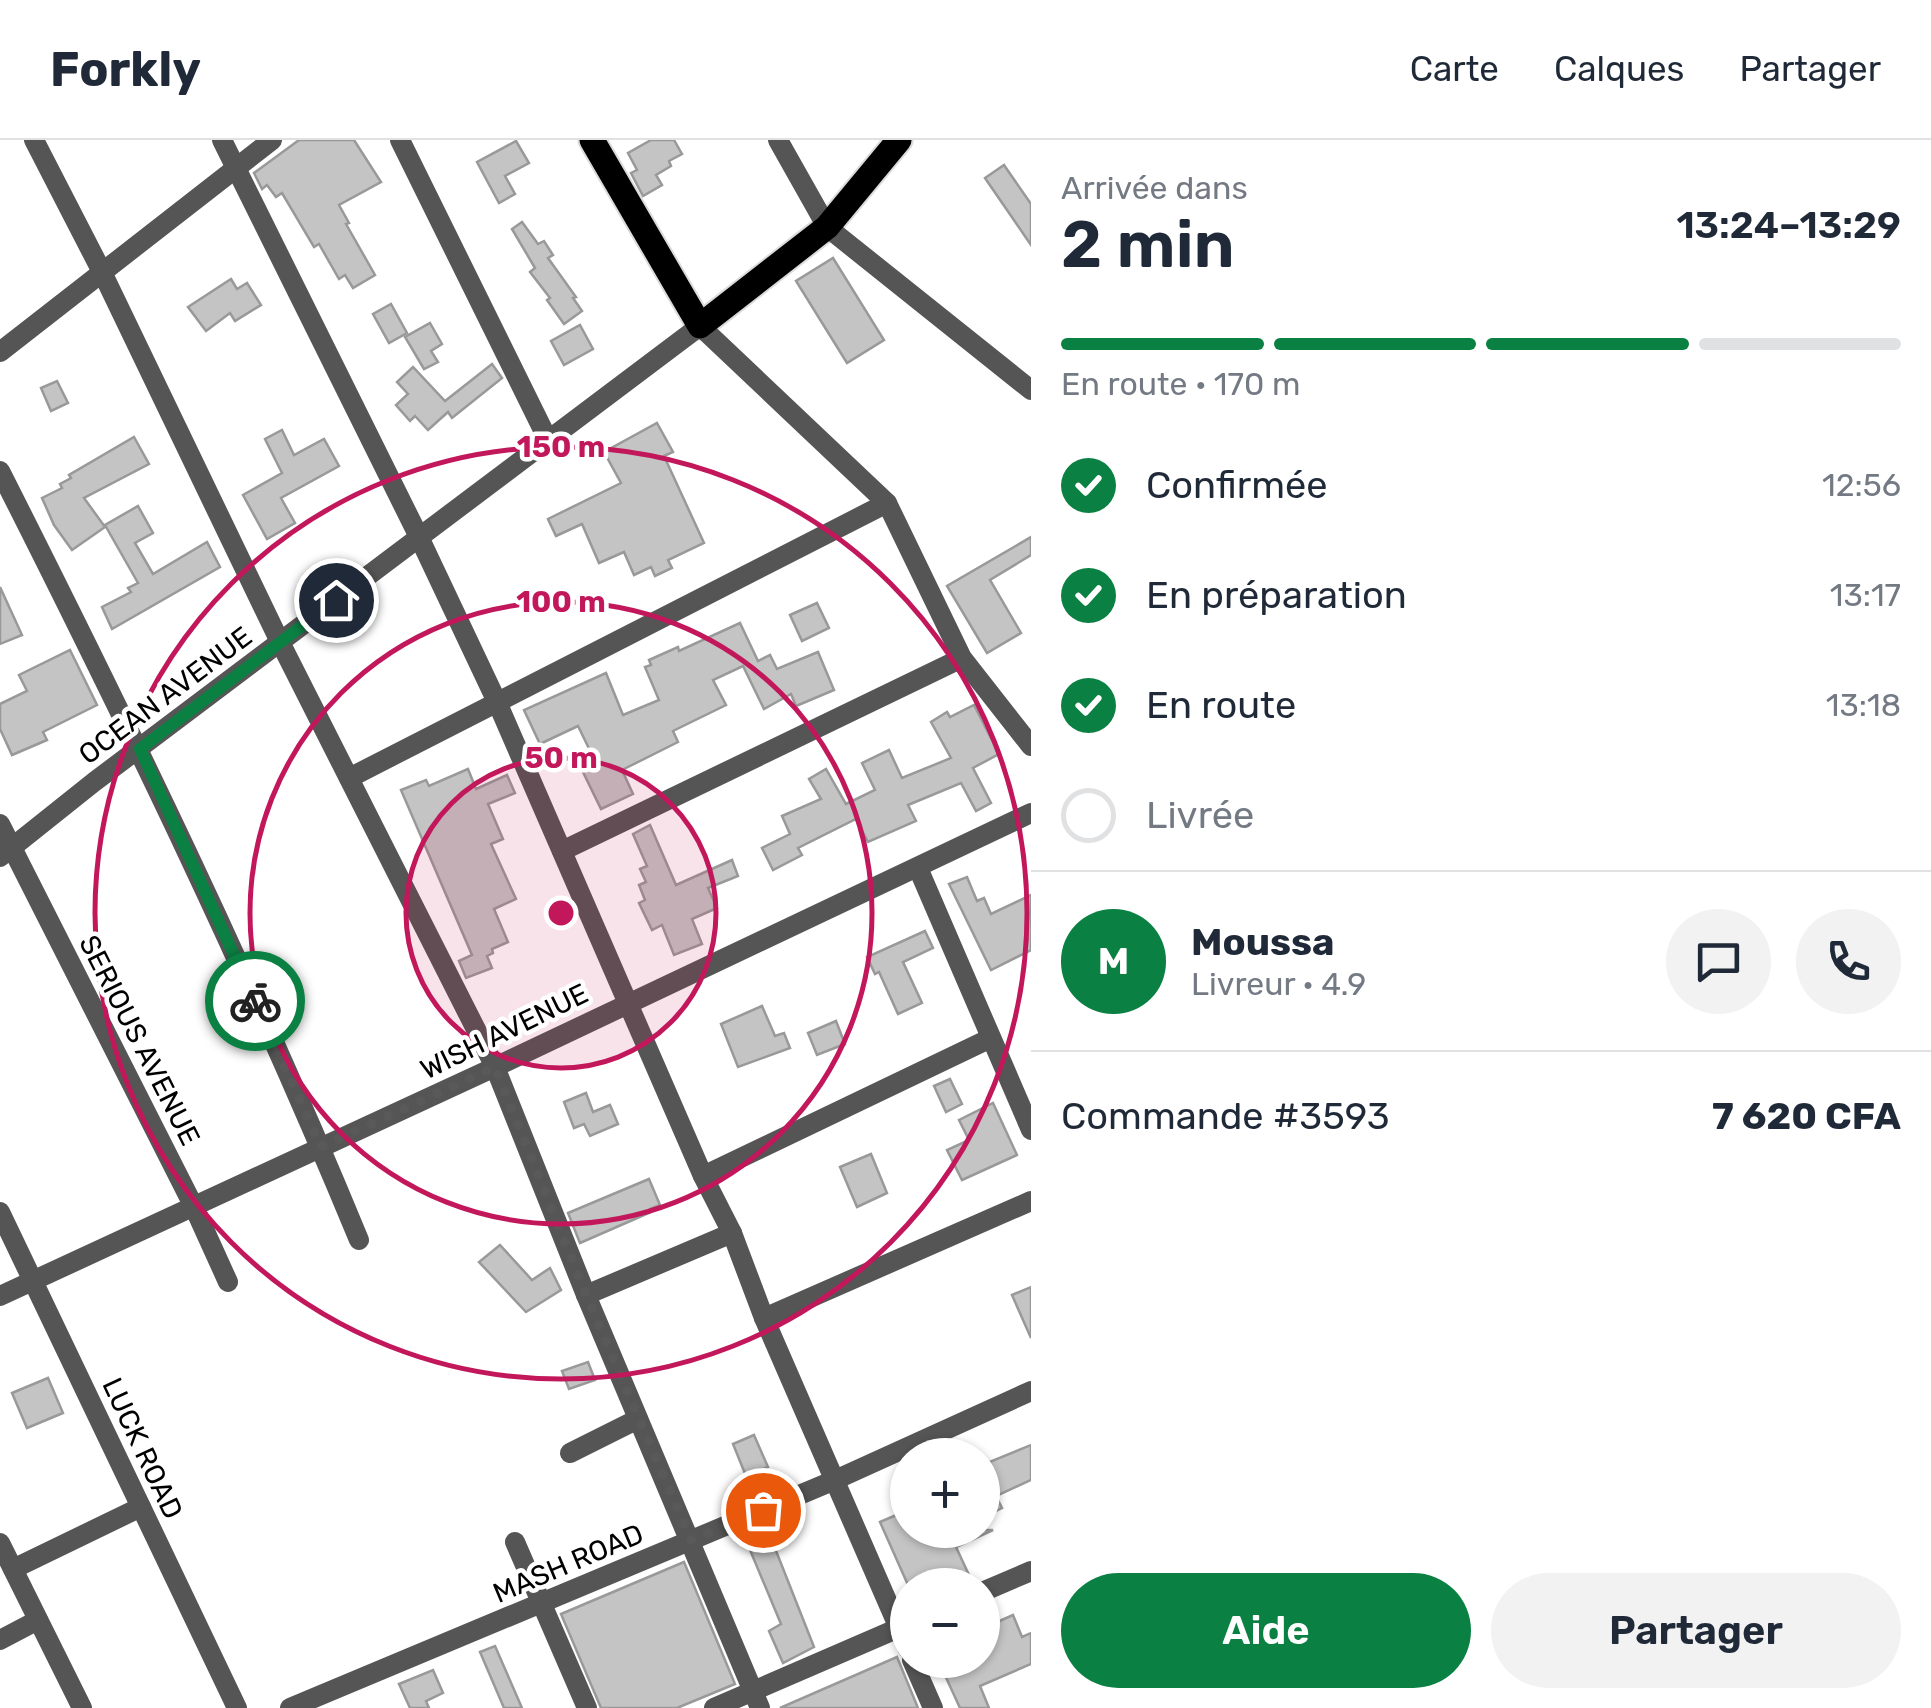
<!DOCTYPE html>
<html lang="fr">
<meta charset="utf-8">
<style>
:root{--surface:#fff;--page:#f2f2f3;--text:#1f2937;--muted:#747a83;--line:#e0e1e3;--accent:#0b8043}
body{margin:0;font-family:Rubik,sans-serif;background:var(--page);color:var(--text);height:100vh;display:flex;flex-direction:column;font-size:38px;white-space:nowrap}
*{box-sizing:border-box;margin:0}
p{font-size:32px;color:var(--muted)}
.icon{flex:none;width:55px;height:55px;fill:none;stroke:currentColor;stroke-width:2;stroke-linecap:round;stroke-linejoin:round}
.map{position:relative;flex:1;overflow:hidden}
.side{display:flex;flex-direction:column;background:var(--surface);width:900px}
.side>*{flex:none}
.controls{position:absolute;left:890px;top:1298px;display:grid;gap:20px}
.controls a{display:grid;place-items:center;width:110px;height:110px;border-radius:50%;background:var(--surface);box-shadow:0 2px 8px #0004;font-size:50px}
.pin{position:absolute;display:grid;place-items:center;width:85px;height:85px;color:#fff;margin:-42px;border:5px solid #fff;border-radius:50%;box-shadow:0 2px 10px #0007}
.courier{position:absolute;display:grid;place-items:center;width:100px;height:100px;margin:-50px;border:8px solid #0b8043;border-radius:50%;background:#fff;color:#222;box-shadow:0 2px 12px #0007}
.head em{font-style:normal;font-weight:600}
.head div{display:flex;flex-direction:column-reverse}
.head{display:flex;align-items:center;justify-content:space-between;height:170px;padding:0 30px}
h1{font-size:65px;font-weight:600;line-height:75px}
.bar{display:grid;grid-template-columns:repeat(4,1fr);gap:15px 10px;align-content:center;height:120px;padding:0 30px}
.bar i{height:12px;border-radius:8px;background:var(--line)}
.bar .active{background:var(--accent)}
.bar p{grid-column:span 4}
.line{display:flex;align-items:center;gap:25px;padding:0 30px;border-top:2px solid var(--line)}
.line div{flex:1}
.round{display:grid;place-items:center;flex:none;width:105px;height:105px;border-radius:52px;background:var(--page)}
ol{padding:0 30px;list-style:none}
li{display:flex;align-items:center;gap:30px;height:110px}
li p{margin-inline-start:auto}
li .icon{padding:10px;border-radius:50%;background:var(--accent);color:#fff;stroke-width:4}
li:last-child{color:var(--muted)}
li i{width:55px;height:55px;border:5px solid var(--line);border-radius:50%}
.cta{display:flex;gap:20px;margin-top:auto;padding:20px 30px}
.cta a{flex:1;height:115px;border-radius:60px;background:var(--accent);color:#fff;font-size:40px;font-weight:600;line-height:115px;text-align:center}
.cta a+a{background:var(--page);color:var(--text)}
header{display:flex;align-items:center;gap:60px;box-sizing:border-box;height:140px;padding:0 50px;background:var(--surface);border-bottom:2px solid var(--line)}
header strong{font-size:48px}
nav{display:flex;gap:55px;margin-inline-start:auto;font-size:35px}
main{display:flex;flex:1;min-height:0}
.map>svg:first-child{display:block}
.building{fill:#c4c4c4;stroke:#999;stroke-width:2.5}
.lines{fill:none;stroke-linecap:round;stroke-linejoin:round}
.primary-casing{stroke:#dbdbdb;stroke-width:29}
.street{stroke:#555;stroke-width:20}
.primary{stroke:#000;stroke-width:25}
.done{stroke:#595959;stroke-width:10;stroke-dasharray:0 18}
.route{stroke:#0b8043;stroke-width:12}
.ring{fill:none;stroke:#c2185b;stroke-width:5}
.labels{text-anchor:middle;stroke-width:9;stroke-linejoin:round;paint-order:stroke}
.street-label{font-size:28px;fill:#000;stroke:#fff}
.centre{fill:#c2185b;stroke:#fff;stroke-width:5}
.ring-label{font-size:30px;text-anchor:middle;font-weight:bold;fill:#c2185b;stroke:#fff;stroke-width:9;stroke-linejoin:round;paint-order:stroke}
</style>
<header>
<strong>Forkly</strong>
<nav><a>Carte</a><a>Calques</a><a>Partager</a></nav>
</header>
<main>
<div class="map">
<svg width="1031" height="1568" viewBox="0 0 1031 1568">
<rect width="100%" height="100%" fill="#fff"/>
<g class="building">
<path d="M 299,0 L 354,0 L 381,42 L 339,65 L 349,83 L 346,84 L 375,135 L 353,148 L 345,135 L 339,139 L 319,104 L 314,107 L 282,53 L 276,57 L 267,45 L 262,49 L 254,33 Z"/>
<path d="M 651,0 L 674,0 L 682,14 L 669,21 L 671,26 L 656,35 L 662,45 L 643,56 L 631,33 L 637,30 L 628,13 Z"/>
<path d="M 516,1 L 529,23 L 505,36 L 515,54 L 499,63 L 477,22 Z"/>
<path d="M 1004,25 L 1031,64 L 1031,105 L 985,38 Z"/>
<path d="M 522,82 L 538,104 L 544,101 L 553,115 L 548,118 L 576,157 L 573,158 L 582,171 L 564,184 L 547,160 L 550,158 L 530,132 L 535,128 L 512,89 Z"/>
<path d="M 833,118 L 884,200 L 847,223 L 796,141 Z"/>
<path d="M 231,139 L 237,149 L 247,143 L 261,165 L 235,181 L 230,173 L 206,191 L 188,167 Z"/>
<path d="M 391,164 L 407,193 L 389,203 L 373,174 Z"/>
<path d="M 430,183 L 442,204 L 431,211 L 438,222 L 424,229 L 405,197 Z"/>
<path d="M 580,185 L 593,209 L 564,225 L 551,201 Z"/>
<path d="M 492,224 L 502,238 L 452,278 L 448,272 L 428,290 L 415,276 L 410,281 L 396,265 L 408,254 L 397,242 L 413,227 L 445,261 Z"/>
<path d="M 57,241 L 68,263 L 51,271 L 41,248 Z"/>
<path d="M 657,283 L 673,312 L 664,316 L 704,403 L 668,420 L 672,428 L 655,436 L 651,427 L 634,435 L 624,412 L 599,423 L 582,384 L 556,396 L 548,379 L 621,343 L 604,312 Z"/>
<path d="M 282,290 L 294,315 L 324,299 L 339,326 L 281,358 L 295,383 L 267,399 L 243,355 L 282,333 L 265,299 Z"/>
<path d="M 134,297 L 149,324 L 84,358 L 105,387 L 72,410 L 54,385 L 42,358 L 62,348 L 60,344 L 71,338 L 69,335 Z"/>
<path d="M 138,366 L 153,393 L 135,403 L 153,434 L 207,402 L 220,427 L 112,489 L 102,467 L 131,452 L 128,448 L 138,443 L 105,385 Z"/>
<path d="M 1031,397 L 1031,415 L 990,440 L 1021,493 L 987,513 L 947,446 Z"/>
<path d="M 0,447 L 22,495 L 0,504 Z"/>
<path d="M 817,463 L 829,488 L 802,501 L 790,475 Z"/>
<path d="M 740,483 L 758,521 L 770,515 L 777,529 L 818,512 L 834,550 L 796,566 L 791,554 L 764,569 L 743,526 L 713,540 L 726,565 L 673,591 L 678,602 L 622,630 L 633,654 L 601,669 L 583,632 L 597,625 L 578,586 L 540,604 L 524,570 L 606,533 L 623,575 L 659,560 L 645,527 L 651,525 L 649,520 L 678,507 L 679,511 Z"/>
<path d="M 70,510 L 97,565 L 43,592 L 47,600 L 12,615 L 0,589 L 0,564 L 27,551 L 19,535 Z"/>
<path d="M 974,565 L 999,614 L 973,628 L 991,663 L 976,671 L 961,643 L 908,665 L 916,681 L 868,702 L 856,679 L 798,708 L 802,715 L 773,730 L 762,708 L 790,694 L 782,676 L 821,659 L 809,639 L 826,629 L 846,664 L 875,650 L 862,623 L 889,610 L 902,638 L 951,618 L 931,582 L 947,572 L 950,577 Z"/>
<path d="M 468,629 L 476,649 L 507,635 L 515,653 L 488,664 L 503,699 L 491,704 L 516,759 L 494,769 L 508,802 L 492,809 L 493,813 L 487,816 L 492,828 L 466,838 L 459,821 L 472,815 L 401,650 L 426,640 L 429,646 Z"/>
<path d="M 650,685 L 676,745 L 732,720 L 738,736 L 708,748 L 717,768 L 692,779 L 702,804 L 674,815 L 662,785 L 652,790 L 639,763 L 645,760 L 639,745 L 646,742 L 640,729 L 647,726 L 633,694 Z"/>
<path d="M 967,737 L 977,761 L 984,758 L 991,774 L 1031,755 L 1031,810 L 991,830 L 949,744 Z"/>
<path d="M 925,791 L 933,808 L 903,822 L 922,863 L 898,874 L 879,832 L 875,834 L 867,817 Z"/>
<path d="M 762,866 L 775,896 L 784,893 L 790,908 L 738,927 L 721,884 Z"/>
<path d="M 836,881 L 845,904 L 817,915 L 808,893 Z"/>
<path d="M 950,939 L 962,964 L 946,972 L 934,946 Z"/>
<path d="M 586,953 L 593,972 L 610,965 L 618,984 L 590,996 L 584,984 L 574,988 L 564,962 Z"/>
<path d="M 993,963 L 1017,1015 L 962,1040 L 947,1010 L 969,1000 L 959,980 Z"/>
<path d="M 871,1014 L 887,1053 L 857,1067 L 840,1027 Z"/>
<path d="M 649,1039 L 660,1065 L 650,1069 L 651,1072 L 580,1103 L 568,1073 Z"/>
<path d="M 500,1105 L 532,1140 L 550,1128 L 561,1150 L 526,1172 L 479,1122 Z"/>
<path d="M 1031,1147 L 1031,1198 L 1012,1155 Z"/>
<path d="M 588,1222 L 595,1240 L 569,1249 L 562,1231 Z"/>
<path d="M 48,1238 L 63,1273 L 27,1288 L 12,1253 Z"/>
<path d="M 754,1295 L 768,1327 L 746,1336 L 733,1304 Z"/>
<path d="M 1031,1305 L 1031,1340 L 996,1356 L 1002,1368 L 982,1378 L 982,1325 Z"/>
<path d="M 908,1370 L 908,1390 L 993,1390 L 956,1407 L 969,1435 L 948,1445 L 908,1445 L 880,1382 Z"/>
<path d="M 767,1388 L 814,1507 L 783,1523 L 769,1491 L 781,1484 L 745,1398 Z"/>
<path d="M 684,1422 L 735,1544 L 677,1568 L 601,1568 L 561,1474 Z"/>
<path d="M 982,1465 L 988,1465 L 995,1483 L 1013,1475 L 1022,1497 L 1031,1493 L 1031,1524 L 980,1546 L 989,1568 L 960,1568 L 938,1520 L 982,1520 Z"/>
<path d="M 495,1506 L 522,1568 L 504,1568 L 480,1512 Z"/>
<path d="M 897,1517 L 918,1568 L 780,1568 Z"/>
<path d="M 433,1530 L 443,1553 L 426,1561 L 429,1568 L 410,1568 L 399,1544 Z"/>
</g>
<g class="lines">
<g class="primary-casing">
<path id="primary" d="M 592,0 L 700,186 L 827,87 L 899,0"/>
</g>
<g class="street">
<path d="M 34,0 L 102,132 L 280,502 L 495,927 L 586,1155 L 760,1568"/>
<path d="M 222,0 L 419,397 L 497,562 L 703,1036 L 732,1093 L 764,1178 L 908,1509"/>
<path d="M 400,0 L 548,300"/>
<path d="M 778,0 L 827,87 L 1031,250"/>
<path d="M 0,212 L 272,0"/>
<path d="M 0,331 C 128,584 251,838 359,1100"/>
<path d="M 349,638 L 887,363"/>
<path d="M 0,684 L 194,1067 L 228,1142"/>
<path d="M 562,711 L 962,518"/>
<path d="M 0,717 L 94,642 L 700,186 L 887,363 L 962,518 L 1031,606"/>
<path d="M 918,728 L 1031,990"/>
<path d="M 703,1036 L 991,898"/>
<path d="M 0,1072 L 237,1568"/>
<path d="M 586,1155 L 732,1093"/>
<path d="M 0,1156 L 495,927 L 1031,673"/>
<path d="M 764,1178 L 1031,1061"/>
<path d="M 570,1313 L 638,1279"/>
<path d="M 515,1402 L 587,1568"/>
<path d="M 0,1403 L 82,1568"/>
<path d="M 13,1429 L 141,1367"/>
<path d="M 982,1452 L 1031,1431"/>
<path d="M 0,1500 L 38,1480"/>
<path d="M 912,1520 L 933,1568"/>
<path d="M 290,1568 L 835,1340 L 1031,1251"/>
<path d="M 714,1568 L 908,1484"/>
</g>
<use href="#primary" class="primary"/>
</g>
<g class="lines">
<path class="done" d="M 255,861 L 321,1007 L 495,927 L 586,1155 L 691,1400 L 763,1370"/>
<path class="route" d="M 255,861 L 140,609 L 336,460"/>
</g>
<circle cx="561" cy="773" r="155" fill="#c2185b" fill-opacity=".12"/>
<g class="ring">
<circle cx="561" cy="773" r="155"/>
<circle cx="561" cy="773" r="311"/>
<circle cx="561" cy="773" r="466"/>
</g>
<g class="labels">
<g class="street-label">
<text transform="translate(165 555) rotate(-37)" y="10">OCEAN AVENUE</text>
<text transform="translate(504 891) rotate(-26)" y="10">WISH AVENUE</text>
<text transform="translate(140 900) rotate(63)" y="10">SERIOUS AVENUE</text>
<text transform="translate(143 1308) rotate(65)" y="10">LUCK ROAD</text>
<text transform="translate(568 1423) rotate(-23)" y="10">MASH ROAD</text>
</g>
</g>
<circle cx="561" cy="773" r="15" class="centre"/>
<g class="ring-label">
<text x="561" y="317">150 m</text>
<text x="561" y="472">100 m</text>
<text x="561" y="628">50 m</text>
</g>
</svg>
<div class="controls">
<a>+</a>
<a>−</a>
</div>
<div class="pin" style="left:763px;top:1370px;background:#ea580c"><svg class="icon" aria-label="bag" viewBox="0 0 24 24"><path d="M5 8h14l-1 12H6zM9 8a3 3 0 0 1 6 0"/></svg></div>
<div class="pin" style="left:336px;top:460px;background:#1f2937"><svg class="icon" aria-label="home" viewBox="0 0 24 24"><path d="M3 11l9-7 9 7M6 9v11h12V9"/></svg></div>
<div class="courier" style="left:255px;top:861px"><svg class="icon" aria-label="bike" viewBox="0 0 24 24"><circle cx="6" cy="16" r="4"/><circle cx="18" cy="16" r="4"/><path d="M6 16l4-8h5l3 8M10 8l3 8H6M13 5h3"/></svg></div>
</div>
<section class="side">
<div class="head"><div><h1>2 min</h1><p>Arrivée dans</p></div><em>13:24–13:29</em></div>
<div class="bar"><i class="active"></i><i class="active"></i><i class="active"></i><i></i><p>En route · 170 m</p></div>
<ol>
<li><svg class="icon" aria-label="check" viewBox="0 0 24 24"><path d="M5 12l5 5 9-10"/></svg>Confirmée<p>12:56</p></li>
<li><svg class="icon" aria-label="check" viewBox="0 0 24 24"><path d="M5 12l5 5 9-10"/></svg>En préparation<p>13:17</p></li>
<li><svg class="icon" aria-label="check" viewBox="0 0 24 24"><path d="M5 12l5 5 9-10"/></svg>En route<p>13:18</p></li>
<li><i></i>Livrée</li>
</ol>
<div class="line" style="height:180px"><b class="round" style="background:var(--accent);color:#fff">M</b><div><b>Moussa</b><p>Livreur · 4.9</p></div><a class="round"><svg class="icon" aria-label="chat" viewBox="0 0 24 24"><path d="M4 5h16v11H9l-5 4z"/></svg></a><a class="round"><svg class="icon" aria-label="phone" viewBox="0 0 24 24"><path d="M5 4h4l2 5-3 2q2 4 5 5l2-3 5 2v4C11 20 4 13 5 4z"/></svg></a></div>
<div class="line" style="height:130px"><div>Commande #3593</div><b>7 620 CFA</b></div>
<div class="cta"><a>Aide</a><a>Partager</a></div>
</section>
</main>
